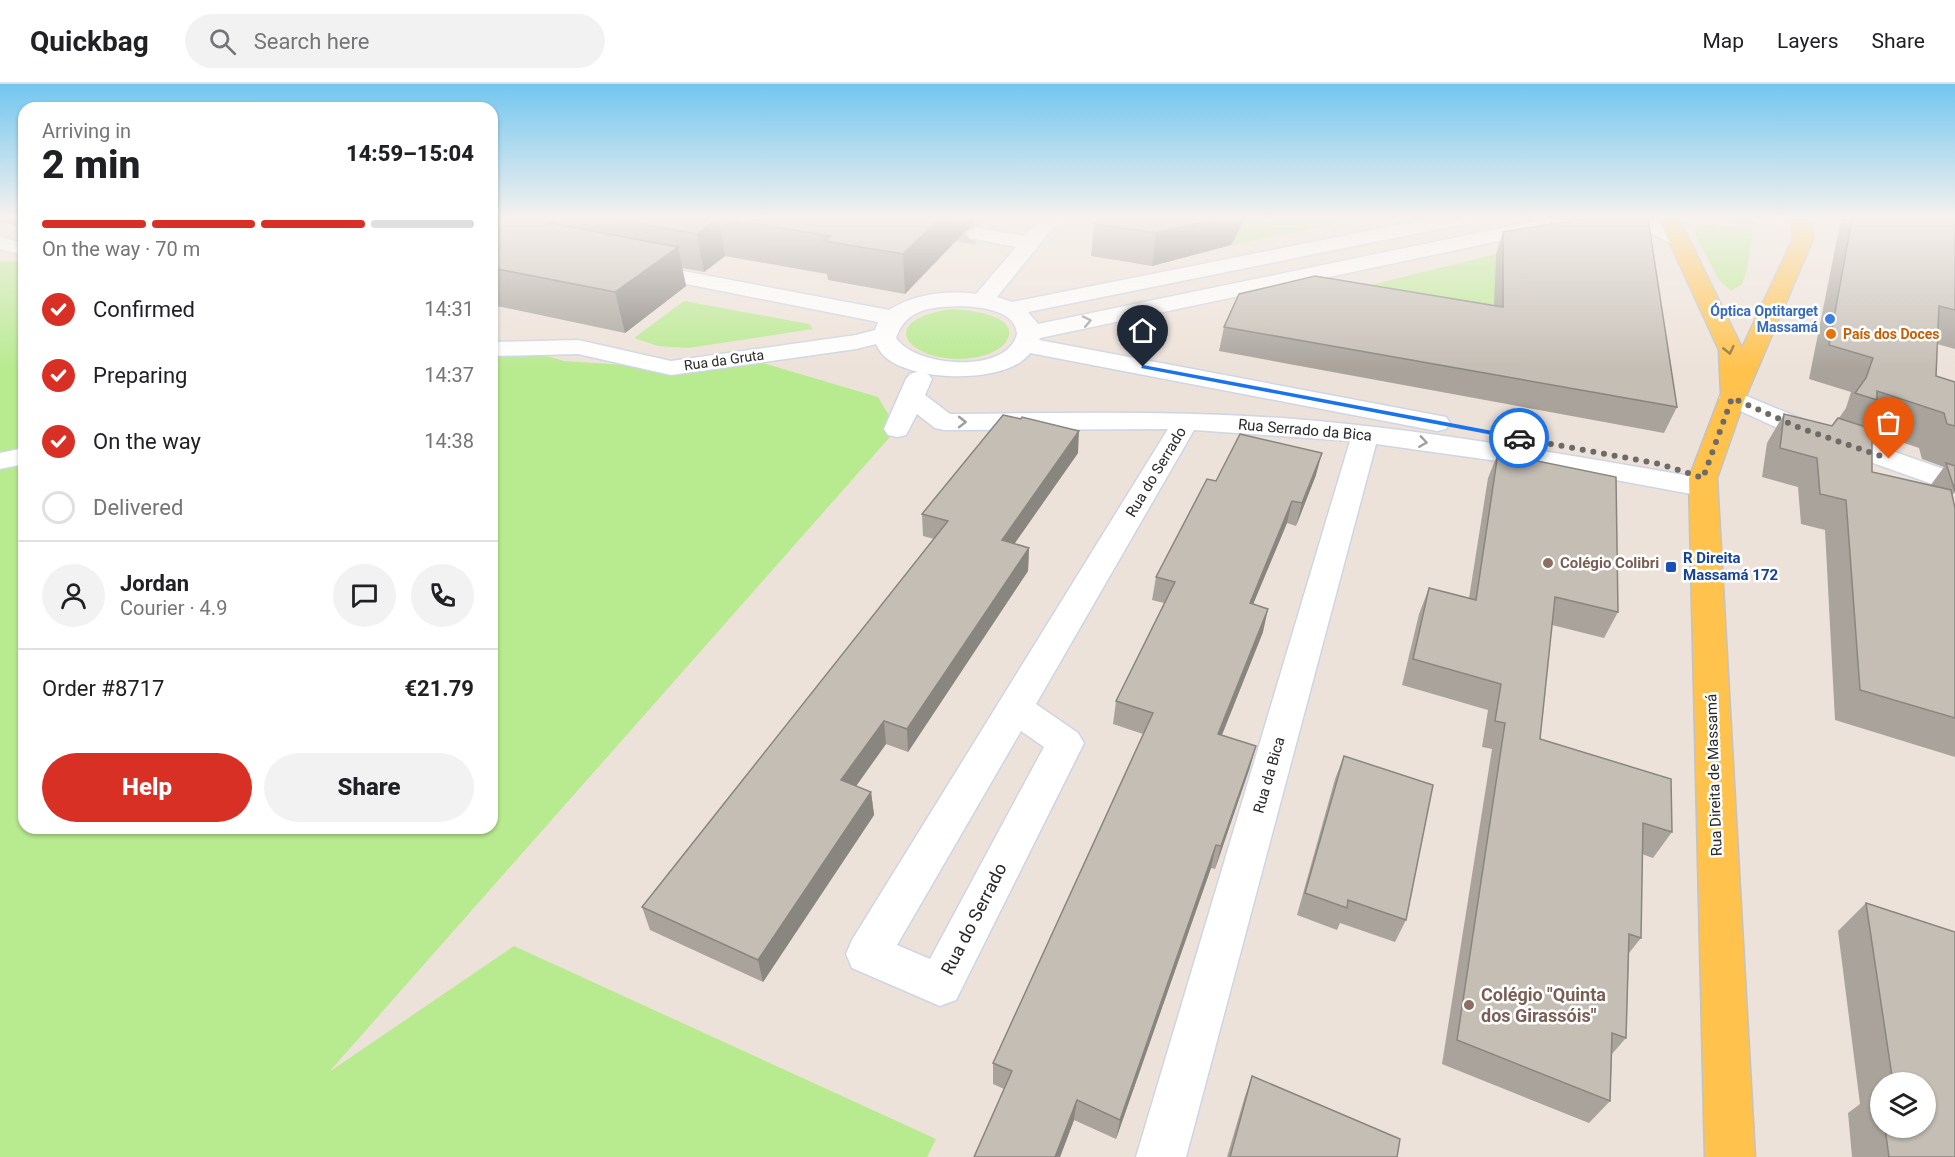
<!DOCTYPE html>
<meta charset="utf-8">
<style>
:root{--surface:#fff;--page:#f2f2f2;--text:#202124;--muted:#757577;--line:#e0e0e0;--accent:#d93025}
body{margin:0;font-family:Roboto,sans-serif;background:var(--page);color:var(--text);height:100vh;display:flex;flex-direction:column;font-size:22px;white-space:nowrap}
*{box-sizing:border-box;margin:0}
p{font-size:20px;color:var(--muted)}
.icon{flex:none;width:33px;height:33px;fill:none;stroke:currentColor;stroke-width:2;stroke-linecap:round;stroke-linejoin:round}
.map{position:relative;flex:1;overflow:hidden}
.details{position:absolute;left:18px;top:18px;width:480px;height:732px;display:flex;flex-direction:column;background:var(--surface);border-radius:18px;box-shadow:0 2px 4px #0004}
.details>*{flex:none}
.controls{position:absolute;left:1870px;top:988px;display:grid;gap:12px}
.controls a{display:grid;place-items:center;width:66px;height:66px;border-radius:50%;background:var(--surface);box-shadow:0 2px 4px #0004;font-size:30px}
.pin{position:absolute;display:grid;place-items:center;width:51px;height:51px;color:#fff;margin:-62px -26px;border-radius:50% 50% 50% 0;rotate:-45deg;box-shadow:0 0 6px #0007}
.pin .icon{rotate:45deg}
.courier{position:absolute;display:grid;place-items:center;width:60px;height:60px;margin:-30px;border:4px solid #1a73e8;border-radius:50%;background:#fff;color:#222;box-shadow:0 2px 8px #0007}
.head em{font-style:normal;font-weight:800}
.head div{display:flex;flex-direction:column-reverse}
.head{display:flex;align-items:center;justify-content:space-between;height:102px;padding:0 24px}
h1{font-size:39px;font-weight:800;line-height:45px}
.bar{display:grid;grid-template-columns:repeat(4,1fr);gap:9px 6px;align-content:center;height:72px;padding:0 24px}
.bar i{height:8px;border-radius:4px;background:var(--line)}
.bar .on{background:var(--accent)}
.bar p{grid-column:span 4}
.line{display:flex;align-items:center;gap:15px;padding:0 24px;border-top:2px solid var(--line)}
.line div{flex:1}
.round{display:grid;place-items:center;flex:none;width:63px;height:63px;border-radius:32px;background:var(--page)}
ol{padding:0 24px;list-style:none}
li{display:flex;align-items:center;gap:18px;height:66px}
li p{margin-inline-start:auto}
li .icon{padding:6px;border-radius:50%;background:var(--accent);color:#fff;stroke-width:4}
li:last-child{color:var(--muted)}
li i{width:33px;height:33px;border:3px solid var(--line);border-radius:50%}
.button{display:flex;gap:12px;margin-top:auto;padding:12px 24px}
.button a{flex:1;height:69px;border-radius:36px;background:var(--accent);color:#fff;font-size:24px;font-weight:800;line-height:69px;text-align:center}
.button a+a{background:var(--page);color:var(--text)}
header{display:flex;align-items:center;gap:36px;box-sizing:border-box;height:84px;padding:0 30px;background:var(--surface);border-bottom:2px solid var(--line)}
header strong{font-size:28px}
nav{display:flex;gap:33px;margin-inline-start:auto;font-size:21px}
.search{width:420px;height:54px;background:var(--page);display:flex;align-items:center;gap:15px;box-sizing:border-box;padding:0 21px;border-radius:33px;color:var(--muted);font-size:22px}
.map>svg:first-child{display:block}
.green{fill:#b8ea8f}
.lines{fill:none;stroke-linecap:round;stroke-linejoin:round}
.minor-tunnel{stroke:#c6bdb6;stroke-width:22;stroke-dasharray:22 11;stroke-linecap:butt}
.minor-casing{stroke:#ced5e4;stroke-width:3}
.major-casing{stroke:#c3c3c3;stroke-width:3}
.minor{fill:#fff;fill-rule:evenodd}
.major{fill:#ffc24c;fill-rule:evenodd}
.wall{fill:#a9a39c;fill-rule:evenodd}
.shaded-wall{fill:#89857f}
.building{fill:#c4beb5;stroke:#89857f;stroke-width:1.5}
.oneway{stroke:#9f9f9f}
.oneway2{stroke:#94763a}
.route{fill:#1a73e8}
.done{stroke:#6e6a67;stroke-width:6;stroke-dasharray:0 10.8}
.shop-dot{fill:#3f7fe0;stroke:#fff;stroke-width:2}
.food-dot{fill:#e8710a;stroke:#fff;stroke-width:2}
.education-dot{fill:#8d6e63;stroke:#fff;stroke-width:2}
.transit-dot{fill:#1a4fb4;stroke:#fff;stroke-width:2}
.labels{text-anchor:middle;stroke-width:5;stroke-linejoin:round;paint-order:stroke}
.far-shop-label{font-size:14px;font-weight:bold;fill:#366cbe;stroke:#fff;text-anchor:end}
.far-food-label{font-size:14px;font-weight:bold;fill:#c56008;stroke:#fff;text-anchor:start}
.far-street-label{font-size:14px;fill:#292929;stroke:#fff}
.street-label{font-size:15px;fill:#292929;stroke:#fff}
.transit-label{font-size:15px;font-weight:bold;fill:#164399;stroke:#fff;text-anchor:start}
.education-label{font-size:15px;font-weight:bold;fill:#785e54;stroke:#fff;text-anchor:start}
.near-street-label{font-size:18px;fill:#292929;stroke:#fff}
.near-education-label{font-size:18px;font-weight:bold;fill:#785e54;stroke:#fff;text-anchor:start}
</style>
<header>
<strong>Quickbag</strong>
<div class="search"><svg class="icon" aria-label="search" viewBox="0 0 24 24"><circle cx="10" cy="10" r="6"/><path d="M15 15l6 6"/></svg>Search here</div>
<nav><a>Map</a><a>Layers</a><a>Share</a></nav>
</header>
<div class="map">
<svg width="1955" height="1073" viewBox="0 0 1955 1073">
<rect width="100%" height="100%" fill="#ede2d9"/>
<g class="green">
<path d="M 1245,135 L 1361,135 L 1231,161 Z"/>
<path d="M 1689,139 L 1753,145 L 1747,186 L 1742,200 L 1731,207 L 1719,196 Z"/>
<path d="M 1496,170 L 1494,247 L 1310,216 Z"/>
<path d="M 0,177 L 24,178 L 24,744 L 492,744 L 492,256 L 564,277 L 671,284 L 753,276 L 878,313 L 897,345 L 329,988 L 514,862 L 936,1055 L 927,1073 L 0,1073 Z"/>
<path d="M 684,217 L 809,240 L 813,245 L 688,264 L 658,262 L 634,254 Z"/>
<path d="M 953,225 C 967,226 1023,231 1006,258 C 1000,266 987,271 978,273 C 914,285 867,236 953,225 Z"/>
</g>
<g class="lines">
<path class="minor-tunnel" d="M 891,135 L 977,150"/>
<g class="minor-casing">
<g id="minor">
<path d="M 1039,135 L 1060,135 L 997,213 L 1012,218 L 1427,135 L 1468,135 L 1465,139 L 1458,141 L 1028,228 L 1038,240 L 1545,135 L 1585,135 L 1582,139 L 1575,141 L 1040,254 L 1039,256 L 1446,333 L 1450,339 L 1446,345 L 1437,347 L 1030,269 C 1007,301 911,298 884,272 C 881,269 878,264 876,260 L 856,265 L 671,291 L 578,270 L 492,272 L 492,258 L 578,256 L 671,277 L 856,251 L 875,246 L 878,238 L 641,191 L 633,190 L 630,185 L 633,180 L 641,179 L 889,226 C 914,210 947,206 976,210 L 1016,163 L 970,154 L 967,150 L 970,146 L 977,144 L 1025,152 ZM 962,222 C 980,223 1016,226 1017,250 C 1007,291 915,283 896,254 C 907,223 933,223 962,222 Z"/>
<path d="M 1613,135 C 1636,135 1675,135 1689,156 L 1686,160 L 1679,162 L 1672,160 L 1653,150 L 1616,139 Z"/>
<path d="M 0,153 L 24,159 L 24,171 L 0,165 Z"/>
<path d="M 919,287 L 928,290 L 932,295 L 925,311 L 950,330 C 1065,329 1180,326 1294,335 C 1431,346 1567,371 1702,394 L 1712,397 L 1716,403 L 1712,409 L 1702,412 L 1562,386 L 1376,360 L 1186,1073 L 1136,1073 L 1350,357 L 1194,346 L 1036,620 L 1078,649 L 1084,659 L 956,916 L 940,922 L 852,884 L 846,870 L 852,856 L 1168,345 L 944,346 L 935,344 L 917,330 L 906,351 L 897,353 L 888,351 L 884,345 L 906,295 L 910,290 ZM 1021,647 L 1044,663 L 930,875 L 897,861 Z"/>
<path d="M 1732,306 L 1809,338 L 1955,389 L 1955,408 L 1791,350 L 1723,319 L 1719,314 L 1723,309 Z"/>
<path d="M 24,364 L 24,380 L 0,385 L 0,369 Z"/>
</g>
</g>
<g class="major-casing">
<g id="major">
<path d="M 1659,135 L 1679,135 L 1742,264 L 1793,155 L 1792,140 L 1789,135 L 1809,135 L 1812,140 L 1813,155 L 1745,314 L 1717,394 L 1755,1073 L 1705,1073 L 1689,394 L 1721,310 L 1719,266 Z"/>
<path d="M 1733,135 L 1756,135 L 1753,139 L 1736,139 Z"/>
</g>
</g>
<use href="#minor" class="minor"/>
<use href="#major" class="major"/>
</g>
<g class="wall">
<path d="M 0,135 L 24,135 L 24,143 L 0,138 Z"/>
<path d="M 492,135 L 977,135 L 905,210 L 828,196 L 827,190 L 725,172 L 704,188 L 682,184 L 686,202 L 625,249 L 492,221 Z"/>
<path d="M 1097,135 L 1245,135 L 1231,161 L 1152,182 L 1091,172 L 1094,140 Z"/>
<path d="M 1841,135 L 1955,135 L 1955,265 L 1937,260 L 1936,292 L 1955,298 L 1955,408 L 1952,411 L 1955,424 L 1955,673 L 1835,636 L 1825,446 L 1801,440 L 1798,403 L 1762,393 L 1767,359 L 1784,330 L 1832,342 L 1839,334 L 1846,324 L 1851,308 L 1809,295 ZM 1872,348 L 1919,364 L 1922,375 L 1944,383 L 1930,402 L 1872,388 Z"/>
<path d="M 1503,148 L 1677,323 L 1664,349 L 1219,267 L 1224,243 L 1494,221 L 1496,170 Z"/>
<path d="M 1078,369 L 1014,460 L 1029,464 L 1028,487 L 908,668 L 886,660 L 856,702 L 871,708 L 874,731 L 763,898 L 650,846 L 642,823 L 934,455 L 923,452 L 922,430 Z"/>
<path d="M 1498,369 L 1618,528 L 1604,554 L 1552,541 L 1540,655 L 1672,748 L 1653,774 L 1642,770 L 1641,854 L 1629,869 L 1626,954 L 1612,970 L 1610,1017 L 1589,1039 L 1442,980 L 1492,665 L 1482,663 L 1488,626 L 1402,601 L 1419,530 L 1429,504 L 1469,514 L 1488,394 Z"/>
<path d="M 1316,391 L 1296,442 L 1287,439 L 1253,520 L 1263,548 L 1222,651 L 1256,662 L 1249,686 L 1215,785 L 1211,784 L 1116,1055 L 1074,1036 L 1060,1073 L 974,1073 L 1004,1005 L 993,1000 L 993,979 L 1143,650 L 1113,640 L 1116,617 L 1164,519 L 1152,516 L 1156,493 L 1216,397 Z"/>
<path d="M 1344,672 L 1406,836 L 1395,858 L 1340,839 L 1337,846 L 1297,831 L 1335,695 Z"/>
<path d="M 1866,819 L 1955,1073 L 1852,1073 L 1848,1029 L 1860,1020 L 1838,847 ZM 1881,999 L 1926,999 L 1926,1044 L 1881,1044 Z"/>
<path d="M 1252,992 L 1397,1073 L 1227,1073 L 1245,1012 Z"/>
</g>
<g class="shaded-wall">
<path d="M 717,135 L 719,135 L 725,172 L 704,188 L 697,150 Z"/>
<path d="M 939,135 L 977,135 L 905,210 L 903,170 Z"/>
<path d="M 1213,135 L 1245,135 L 1231,161 L 1152,182 L 1156,149 Z"/>
<path d="M 678,163 L 686,202 L 625,249 L 615,208 Z"/>
<path d="M 1079,347 L 1078,369 L 1001,479 L 1002,456 Z"/>
<path d="M 1322,369 L 1316,391 L 1296,442 L 1302,419 Z"/>
<path d="M 1292,417 L 1287,439 L 1244,542 L 1250,519 Z"/>
<path d="M 1029,464 L 1028,487 L 908,668 L 907,645 Z"/>
<path d="M 1268,525 L 1263,548 L 1213,673 L 1218,650 Z"/>
<path d="M 884,637 L 886,660 L 844,719 L 841,696 Z"/>
<path d="M 1256,662 L 1249,686 L 1215,785 L 1221,762 Z"/>
<path d="M 871,708 L 874,731 L 763,898 L 758,876 Z"/>
<path d="M 1216,761 L 1211,784 L 1116,1055 L 1120,1036 Z"/>
<path d="M 1077,1016 L 1074,1036 L 1060,1073 L 1055,1073 Z"/>
</g>
<g class="building">
<path d="M 492,135 L 527,135 L 678,163 L 615,208 L 492,184 Z"/>
<path d="M 615,135 L 717,135 L 697,150 Z"/>
<path d="M 727,135 L 939,135 L 903,170 L 824,157 L 830,152 Z"/>
<path d="M 1097,135 L 1213,135 L 1156,149 L 1094,140 Z"/>
<path d="M 1583,135 L 1648,135 L 1677,323 L 1224,243 L 1239,210 L 1315,192 L 1503,223 L 1503,148 Z"/>
<path d="M 1852,135 L 1955,135 L 1955,226 L 1939,222 L 1936,292 L 1955,298 L 1955,342 L 1947,340 L 1944,329 L 1877,307 L 1877,316 L 1855,309 L 1866,294 L 1873,274 L 1829,261 Z"/>
<path d="M 1784,330 L 1832,342 L 1838,334 L 1872,345 L 1872,388 L 1951,406 L 1955,424 L 1955,634 L 1860,606 L 1846,416 L 1820,410 L 1817,374 L 1780,364 Z"/>
<path d="M 1003,331 L 1021,335 L 1022,333 L 1079,347 L 1002,456 L 1029,464 L 907,645 L 884,637 L 841,696 L 871,708 L 758,876 L 642,823 L 948,437 L 922,430 Z"/>
<path d="M 1240,350 L 1322,369 L 1302,419 L 1292,417 L 1250,519 L 1268,525 L 1218,650 L 1256,662 L 1221,762 L 1216,761 L 1120,1036 L 1077,1016 L 1055,1073 L 974,1073 L 1012,987 L 993,979 L 1153,629 L 1116,617 L 1175,498 L 1156,493 L 1207,395 L 1216,397 Z"/>
<path d="M 1498,369 L 1616,393 L 1618,528 L 1555,513 L 1540,655 L 1671,695 L 1672,748 L 1643,739 L 1641,854 L 1629,850 L 1626,954 L 1612,949 L 1610,1017 L 1457,956 L 1505,639 L 1495,637 L 1501,600 L 1413,575 L 1429,504 L 1476,516 Z"/>
<path d="M 1946,379 L 1955,382 L 1955,407 Z"/>
<path d="M 1344,672 L 1433,701 L 1406,836 L 1348,816 L 1347,824 L 1305,809 Z"/>
<path d="M 1866,819 L 1955,848 L 1955,1073 L 1889,1073 L 1885,1044 L 1926,1044 L 1926,999 L 1893,999 Z"/>
<path d="M 1252,992 L 1400,1055 L 1397,1073 L 1230,1073 Z"/>
</g>
<defs><path id="oneway-chevron" d="M-2-3.5L2.5 0L-2 3.5" fill="none" stroke-width="1.6" stroke-linecap="round" stroke-linejoin="round" transform="scale(1.5)"/></defs>
<g class="oneway">
<use href="#oneway-chevron" transform="translate(1087 237) rotate(-12)"/>
<use href="#oneway-chevron" transform="translate(962 338)"/>
<use href="#oneway-chevron" transform="translate(1423 358) rotate(8)"/>
</g>
<use class="oneway2" href="#oneway-chevron" transform="translate(1729 266) rotate(77)"/>
<linearGradient id="sky" x2="0" y2="1"><stop stop-color="#72c6f0"/><stop offset="0.47" stop-color="#f7f2ee"/><stop offset="1" stop-color="#f7f2ee" stop-opacity="0"/></linearGradient>
<rect width="1955" height="285" fill="url(#sky)"/>
<path class="route" d="M 1143,281 L 1519,352 L 1523,354 L 1519,356 L 1141,284 Z"/>
<g class="lines">
<path class="done" d="M 1519,354 L 1660,380 L 1703,394 L 1732,314 L 1800,344 L 1889,375"/>
</g>
<circle class="shop-dot" cx="1830" cy="235" r="6"/>
<circle class="food-dot" cx="1831" cy="250" r="6"/>
<g class="education-dot">
<circle cx="1548" cy="479" r="6"/>
<circle cx="1469" cy="921" r="6"/>
</g>
<rect class="transit-dot" x="1665" y="477" width="12" height="12" rx="3"/>
<g class="labels">
<g class="far-shop-label">
<text x="1818" y="232">Óptica Optitarget<tspan x="1818" dy="16">Massamá</tspan></text>
</g>
<g class="far-food-label">
<text x="1843" y="255">País dos Doces</text>
</g>
<g class="far-street-label">
<text transform="translate(724 276) rotate(-8)" y="5">Rua da Gruta</text>
</g>
<g class="street-label">
<text transform="translate(1305 346) rotate(5)" y="5">Rua Serrado da Bica</text>
<text transform="translate(1156 388) rotate(-59)" y="5">Rua do Serrado</text>
<text transform="translate(1269 691) rotate(-74)" y="5">Rua da Bica</text>
<text transform="translate(1714 691) rotate(-92)" y="5">Rua Direita de Massamá</text>
</g>
<g class="transit-label">
<text x="1683" y="479">R Direita<tspan x="1683" dy="17">Massamá 172</tspan></text>
</g>
<g class="education-label">
<text x="1560" y="484">Colégio Colibri</text>
</g>
<g class="near-street-label">
<text transform="translate(974 835) rotate(-63)" y="6">Rua do Serrado</text>
</g>
<g class="near-education-label">
<text x="1481" y="917">Colégio "Quinta<tspan x="1481" dy="21">dos Girassóis"</tspan></text>
</g>
</g>
</svg>
<div class="controls">
<a><svg class="icon" aria-label="layers" viewBox="0 0 24 24"><path d="M12 4l9 5-9 5-9-5zM3 14l9 5 9-5"/></svg></a>
</div>
<div class="pin" style="left:1889px;top:375px;background:#ea580c"><svg class="icon" aria-label="bag" viewBox="0 0 24 24"><path d="M5 8h14l-1 12H6zM9 8a3 3 0 0 1 6 0"/></svg></div>
<div class="pin" style="left:1143px;top:283px;background:#1f2937"><svg class="icon" aria-label="home" viewBox="0 0 24 24"><path d="M3 11l9-7 9 7M6 9v11h12V9"/></svg></div>
<div class="courier" style="left:1519px;top:354px"><svg class="icon" aria-label="car" viewBox="0 0 24 24"><path d="M5 17H2v-5l4-1 3-4h7l3 4 3 1v5h-3M9 17h6M6 11h13"/><circle cx="7" cy="17" r="2"/><circle cx="17" cy="17" r="2"/></svg></div>
<section class="details">
<div class="head"><div><h1>2 min</h1><p>Arriving in</p></div><em>14:59–15:04</em></div>
<div class="bar"><i class="on"></i><i class="on"></i><i class="on"></i><i></i><p>On the way · 70 m</p></div>
<ol>
<li><svg class="icon" aria-label="check" viewBox="0 0 24 24"><path d="M5 12l5 5 9-10"/></svg>Confirmed<p>14:31</p></li>
<li><svg class="icon" aria-label="check" viewBox="0 0 24 24"><path d="M5 12l5 5 9-10"/></svg>Preparing<p>14:37</p></li>
<li><svg class="icon" aria-label="check" viewBox="0 0 24 24"><path d="M5 12l5 5 9-10"/></svg>On the way<p>14:38</p></li>
<li><i></i>Delivered</li>
</ol>
<div class="line" style="height:108px"><a class="round"><svg class="icon" aria-label="person" viewBox="0 0 24 24"><circle cx="12" cy="8" r="4"/><path d="M4 21q1-7 8-7t8 7"/></svg></a><div><b>Jordan</b><p>Courier · 4.9</p></div><a class="round"><svg class="icon" aria-label="chat" viewBox="0 0 24 24"><path d="M4 5h16v11H9l-5 4z"/></svg></a><a class="round"><svg class="icon" aria-label="phone" viewBox="0 0 24 24"><path d="M5 4h4l2 5-3 2q2 4 5 5l2-3 5 2v4C11 20 4 13 5 4z"/></svg></a></div>
<div class="line" style="height:78px"><div>Order #8717</div><b>€21.79</b></div>
<div class="button"><a>Help</a><a>Share</a></div>
</section>
</div>
